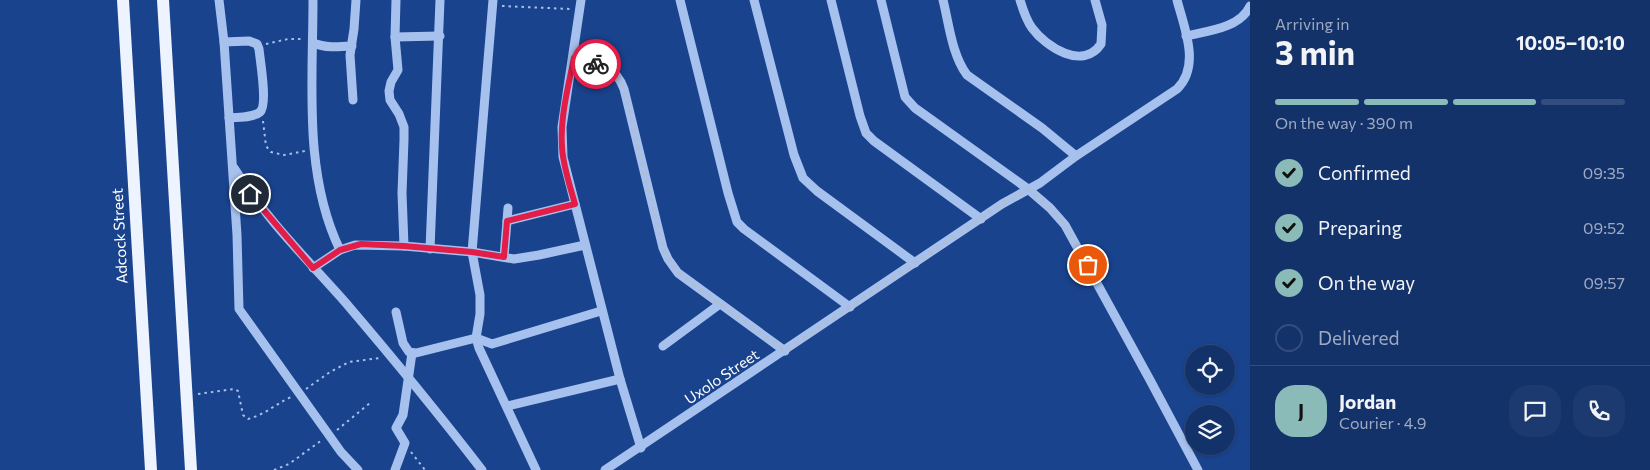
<!DOCTYPE html>
<meta charset="utf-8">
<style>
:root{--surface:#14326a;--page:#1d3a70;--text:#f1f3f6;--muted:#9daac1;--line:#334d7e;--accent:#8bbbb9}
body{margin:0;font-family:Commissioner,sans-serif;background:var(--page);color:var(--text);height:100vh;display:flex;flex-direction:column;font-size:19px;white-space:nowrap}
*{box-sizing:border-box;margin:0}
p{font-size:16px;color:var(--muted)}
.icon{flex:none;width:28px;height:28px;fill:none;stroke:currentColor;stroke-width:2;stroke-linecap:round;stroke-linejoin:round}
.map{position:relative;flex:1;overflow:hidden}
.drawer{display:flex;flex-direction:column;background:var(--surface);width:400px}
.drawer>*{flex:none}
.buttons{position:absolute;left:1185px;top:345px;display:grid;gap:10px}
.buttons a{display:grid;place-items:center;width:50px;height:50px;border-radius:50%;background:var(--surface);box-shadow:0 1px 4px #0004,0 0 0 1px var(--line);font-size:25px}
.pin{position:absolute;display:grid;place-items:center;width:42px;height:42px;color:#fff;margin:-21px;border:2px solid #fff;border-radius:50%;box-shadow:0 1px 5px #0007}
.courier{position:absolute;display:grid;place-items:center;width:50px;height:50px;margin:-25px;border:4px solid #e11d48;border-radius:50%;background:#fff;color:#222;box-shadow:0 1px 6px #0007}
.headline em{font-style:normal;font-weight:700}
.headline div{display:flex;flex-direction:column-reverse}
.headline{display:flex;align-items:center;justify-content:space-between;height:85px;padding:0 25px}
h1{font-size:32px;font-weight:700;line-height:38px}
.bar{display:grid;grid-template-columns:repeat(4,1fr);gap:8px 5px;align-content:center;height:60px;padding:0 25px}
.bar i{height:6px;border-radius:4px;background:var(--line)}
.bar .selected{background:var(--accent)}
.bar p{grid-column:span 4}
.line{display:flex;align-items:center;gap:12px;padding:0 25px;border-top:1px solid var(--line)}
.line div{flex:1}
.round{display:grid;place-items:center;flex:none;width:52px;height:52px;border-radius:20px;background:var(--page)}
ol{padding:0 25px;list-style:none}
li{display:flex;align-items:center;gap:15px;height:55px}
li p{margin-inline-start:auto}
li .icon{padding:5px;border-radius:50%;background:var(--accent);color:#111;stroke-width:4}
li:last-child{color:var(--muted)}
li i{width:28px;height:28px;border:2px solid var(--line);border-radius:50%}
main{display:flex;flex:1;min-height:0}
.map>svg:first-child{display:block}
.lines{fill:none;stroke-linecap:round;stroke-linejoin:round}
.path{stroke:#a6c1ee;stroke-width:2;stroke-dasharray:2.5 4;stroke-linecap:butt}
.minor{stroke:#a6c1ee;stroke-width:9}
.major{stroke:#edf3ff;stroke-width:12}
.done{stroke:#afbdd7;stroke-width:5;stroke-dasharray:0 9}
.route{stroke:#e11d48;stroke-width:6}
.labels{text-anchor:middle;stroke-width:4.5;stroke-linejoin:round;paint-order:stroke}
.street-label{font-size:15px;fill:#fff;stroke:#1a438d}
</style>
<main>
<div class="map">
<svg width="1250" height="470" viewBox="0 0 1250 470">
<rect width="100%" height="100%" fill="#1a438d"/>
<g class="lines">
<g class="path">
<path d="M 502,6 L 570,9"/>
<path d="M 266,44 L 288,39 L 303,39"/>
<path d="M 263,121 L 266,146 L 271,152 L 284,155 L 305,151"/>
<path d="M 306,389 L 330,372 L 349,362 L 380,358"/>
<path d="M 198,394 L 234,389 L 238,391 L 243,415 L 248,419 C 266,414 274,405 291,397"/>
<path d="M 337,430 L 370,403"/>
<path d="M 411,452 L 425,470"/>
<path d="M 274,470 L 289,464 L 322,440"/>
</g>
<g class="minor">
<path d="M 219,0 L 224,42 L 237,235 L 239,309 L 341,452 L 358,470"/>
<path d="M 313,0 C 313,82 303,174 340,250"/>
<path d="M 396,0 L 395,37 L 398,70 L 391,82 L 389,91 L 390,100 L 399,114 L 404,127 L 404,140 L 402,193 L 404,246"/>
<path d="M 493,0 L 472,252 L 480,295 L 480,314 L 476,338 L 479,348 L 536,470"/>
<path d="M 581,0 L 562,127 L 563,157 L 620,379 L 641,448"/>
<path d="M 680,0 L 728,193 L 737,222 L 744,229 L 850,307"/>
<path d="M 754,0 L 794,155 L 803,178 L 817,191 L 915,263"/>
<path d="M 831,0 L 860,116 L 866,133 L 874,141 L 981,219"/>
<path d="M 881,0 L 905,97 L 915,108 L 1028,189 L 1050,208 L 1065,225 L 1150,380 L 1198,470"/>
<path d="M 943,0 C 949,24 952,55 967,75 L 1042,128 L 1076,156"/>
<path d="M 1020,0 C 1023,10 1026,20 1032,28 C 1046,47 1083,71 1101,44 L 1102,25 L 1095,0"/>
<path d="M 1186,36 C 1208,31 1240,28 1250,6"/>
<path d="M 395,37 L 440,36"/>
<path d="M 224,42 L 249,41 L 257,44 L 259,49 C 260,60 268,105 260,112 C 253,118 238,117 229,118"/>
<path d="M 313,43 C 325,48 338,47 352,46"/>
<path d="M 574,58 C 598,64 614,63 624,89 L 663,248 L 668,259 L 678,273 L 785,351"/>
<path d="M 353,100 L 350,55 L 354,29 L 356,0"/>
<path d="M 234,168 C 267,220 305,257 345,302 C 392,357 438,413 482,470"/>
<path d="M 508,208 L 507,221 L 575,204"/>
<path d="M 430,249 L 440,0"/>
<path d="M 504,257 L 507,221"/>
<path d="M 313,268 L 340,250 L 355,245 L 404,246 L 472,252 L 514,259 L 539,255 L 585,245"/>
<path d="M 396,312 L 403,343 L 409,352 L 416,353 L 476,338 L 492,344 L 601,311"/>
<path d="M 663,346 L 720,304"/>
<path d="M 507,406 L 620,379"/>
<path d="M 395,470 L 405,443 L 396,428 L 403,415 L 412,353"/>
<path d="M 605,470 L 1002,204 L 1040,183 L 1076,156 L 1177,89 C 1201,66 1184,27 1177,0"/>
</g>
<g class="major">
<path d="M 123,0 L 151,470"/>
<path d="M 163,0 L 191,470"/>
</g>
</g>
<g class="lines">
<path class="done" d="M 596,64 C 612,68 618,75 624,90 L 663,248 C 669,263 677,272 690,282 L 785,351 L 1002,204 L 1028,189 L 1050,208 L 1065,225 L 1088,265"/>
<path class="route" d="M 250,194 L 313,268 L 340,250 L 361,244 L 404,246 L 472,252 L 504,257 L 507,221 L 575,204 C 570,186 563,166 562,147 C 560,118 568,87 574,58 L 596,64"/>
</g>
<g class="labels">
<g class="street-label">
<text transform="translate(120 236) rotate(-93)" y="5">Adcock Street</text>
<text transform="translate(722 377) rotate(-34)" y="5">Uxolo Street</text>
</g>
</g>
</svg>
<div class="buttons">
<a><svg class="icon" aria-label="locate" viewBox="0 0 24 24"><circle cx="12" cy="12" r="6"/><path d="M12 2v4M12 18v4M2 12h4M18 12h4"/></svg></a>
<a><svg class="icon" aria-label="layers" viewBox="0 0 24 24"><path d="M12 4l9 5-9 5-9-5zM3 14l9 5 9-5"/></svg></a>
</div>
<div class="pin" style="left:1088px;top:265px;background:#ea580c"><svg class="icon" aria-label="bag" viewBox="0 0 24 24"><path d="M5 8h14l-1 12H6zM9 8a3 3 0 0 1 6 0"/></svg></div>
<div class="pin" style="left:250px;top:194px;background:#1f2937"><svg class="icon" aria-label="home" viewBox="0 0 24 24"><path d="M3 11l9-7 9 7M6 9v11h12V9"/></svg></div>
<div class="courier" style="left:596px;top:64px"><svg class="icon" aria-label="bike" viewBox="0 0 24 24"><circle cx="6" cy="16" r="4"/><circle cx="18" cy="16" r="4"/><path d="M6 16l4-8h5l3 8M10 8l3 8H6M13 5h3"/></svg></div>
</div>
<section class="drawer">
<div class="headline"><div><h1>3 min</h1><p>Arriving in</p></div><em>10:05–10:10</em></div>
<div class="bar"><i class="selected"></i><i class="selected"></i><i class="selected"></i><i></i><p>On the way · 390 m</p></div>
<ol>
<li><svg class="icon" aria-label="check" viewBox="0 0 24 24"><path d="M5 12l5 5 9-10"/></svg>Confirmed<p>09:35</p></li>
<li><svg class="icon" aria-label="check" viewBox="0 0 24 24"><path d="M5 12l5 5 9-10"/></svg>Preparing<p>09:52</p></li>
<li><svg class="icon" aria-label="check" viewBox="0 0 24 24"><path d="M5 12l5 5 9-10"/></svg>On the way<p>09:57</p></li>
<li><i></i>Delivered</li>
</ol>
<div class="line" style="height:90px"><b class="round" style="background:var(--accent);color:#111">J</b><div><b>Jordan</b><p>Courier · 4.9</p></div><a class="round"><svg class="icon" aria-label="chat" viewBox="0 0 24 24"><path d="M4 5h16v11H9l-5 4z"/></svg></a><a class="round"><svg class="icon" aria-label="phone" viewBox="0 0 24 24"><path d="M5 4h4l2 5-3 2q2 4 5 5l2-3 5 2v4C11 20 4 13 5 4z"/></svg></a></div>
</section>
</main>
